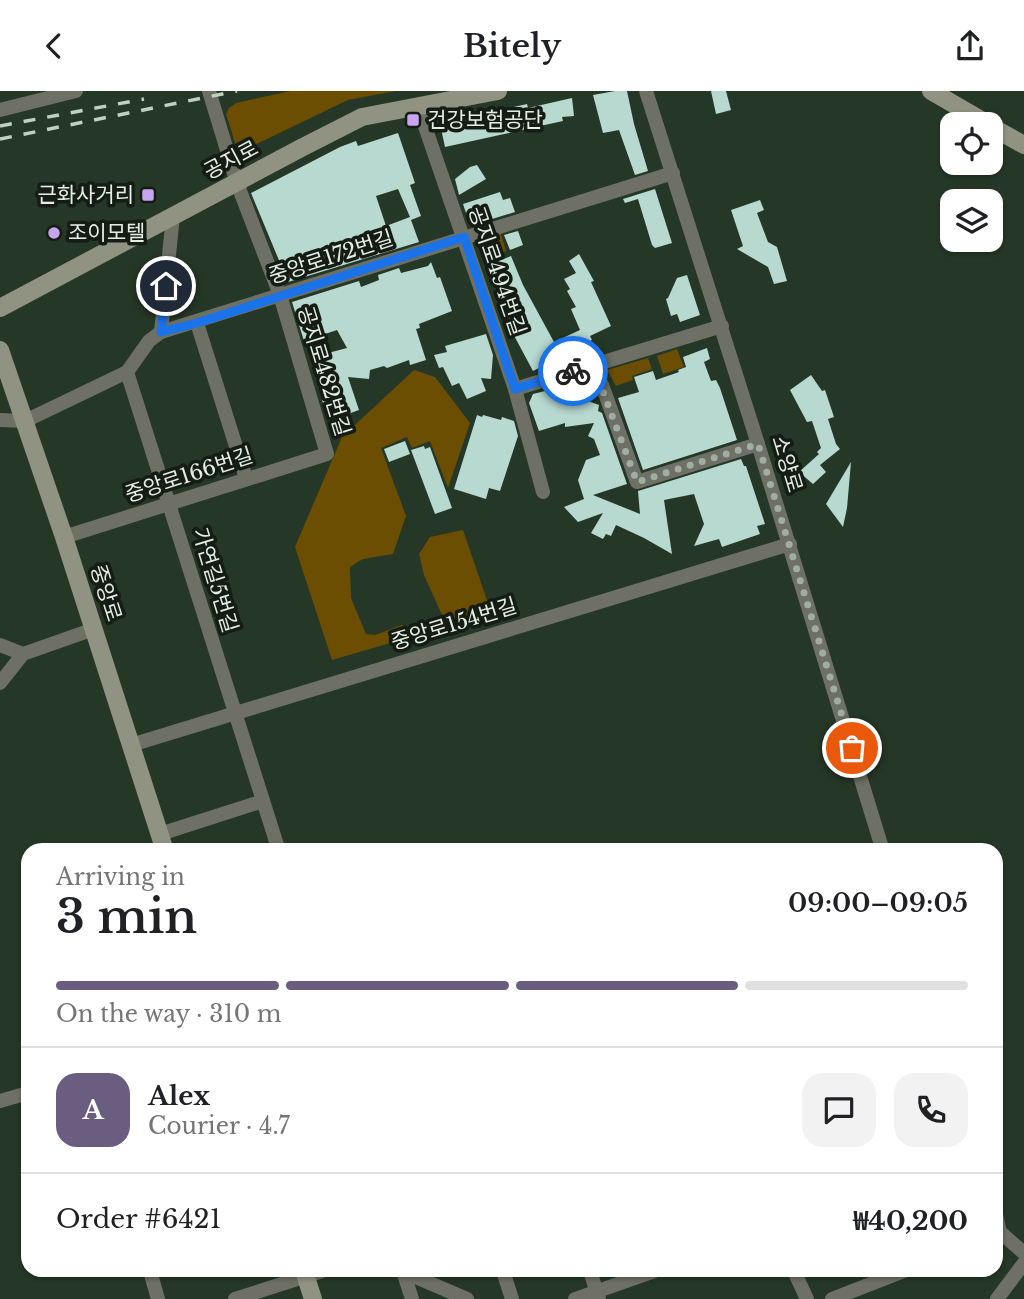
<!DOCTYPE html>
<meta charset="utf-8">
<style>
:root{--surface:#fff;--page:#f2f2f2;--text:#202124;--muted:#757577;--line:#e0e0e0;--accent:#6b5d7f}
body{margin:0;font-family:"Libre Baskerville","Noto Sans KR",serif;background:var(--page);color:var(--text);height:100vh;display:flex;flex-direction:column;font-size:26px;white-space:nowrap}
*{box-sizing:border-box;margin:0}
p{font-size:23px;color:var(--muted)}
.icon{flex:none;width:38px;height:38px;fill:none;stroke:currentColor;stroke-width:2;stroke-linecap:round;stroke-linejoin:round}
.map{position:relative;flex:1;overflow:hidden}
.details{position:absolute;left:21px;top:752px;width:982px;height:434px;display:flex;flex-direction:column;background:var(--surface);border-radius:21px;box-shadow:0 2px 5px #0004}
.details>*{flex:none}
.controls{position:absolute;left:940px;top:21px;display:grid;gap:14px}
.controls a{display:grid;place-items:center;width:63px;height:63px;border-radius:14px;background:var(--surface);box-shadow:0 2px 5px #0004;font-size:35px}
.pin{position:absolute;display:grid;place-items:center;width:60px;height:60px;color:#fff;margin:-30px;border:4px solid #fff;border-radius:50%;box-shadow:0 2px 7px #0007}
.courier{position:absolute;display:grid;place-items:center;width:70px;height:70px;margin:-35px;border:5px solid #1a73e8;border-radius:50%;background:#fff;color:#222;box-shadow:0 2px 9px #0007}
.headline em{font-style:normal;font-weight:600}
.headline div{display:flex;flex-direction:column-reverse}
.headline{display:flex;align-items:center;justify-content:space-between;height:119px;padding:0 35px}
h1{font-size:46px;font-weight:600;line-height:52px}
.bar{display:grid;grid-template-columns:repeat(4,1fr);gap:10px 7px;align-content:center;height:84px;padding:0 35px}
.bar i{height:9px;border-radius:5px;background:var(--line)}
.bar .active{background:var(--accent)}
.bar p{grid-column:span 4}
.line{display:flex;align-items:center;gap:18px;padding:0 35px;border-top:2px solid var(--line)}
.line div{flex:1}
.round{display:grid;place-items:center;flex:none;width:74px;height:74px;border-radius:21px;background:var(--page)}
header{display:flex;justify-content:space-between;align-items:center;height:91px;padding:0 35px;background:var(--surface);font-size:32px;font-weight:600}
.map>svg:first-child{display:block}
.green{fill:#6b4e01}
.building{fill:#b7d9d0;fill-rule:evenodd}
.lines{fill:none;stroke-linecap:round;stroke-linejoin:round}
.street{stroke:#6e7065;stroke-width:14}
.secondary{stroke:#909381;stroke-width:18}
.rail{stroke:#c2cfc3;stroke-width:3.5;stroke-dasharray:12 12;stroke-linecap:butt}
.done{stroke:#a0aea1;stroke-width:7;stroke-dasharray:0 12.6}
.route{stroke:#1a73e8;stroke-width:9}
.poi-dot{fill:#c7a6ef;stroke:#141c14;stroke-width:2.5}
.labels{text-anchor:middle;stroke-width:7;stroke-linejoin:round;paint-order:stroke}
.poi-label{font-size:21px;fill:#e2eee3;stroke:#141c14;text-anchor:start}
.street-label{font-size:21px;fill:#e2eee3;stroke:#141c14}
</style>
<header><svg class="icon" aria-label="back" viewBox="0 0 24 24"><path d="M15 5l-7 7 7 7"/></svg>Bitely<svg class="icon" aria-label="share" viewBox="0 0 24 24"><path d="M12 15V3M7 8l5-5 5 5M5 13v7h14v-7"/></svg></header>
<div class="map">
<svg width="1024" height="1208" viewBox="0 0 1024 1208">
<rect width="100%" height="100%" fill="#253726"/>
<g class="green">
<path d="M 290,0 L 396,0 L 348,9 L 244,59 L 237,58 L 226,23 L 229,17 L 236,12 Z"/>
<path d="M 500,140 L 506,160 L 484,170 L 479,155 L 483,146 Z"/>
<path d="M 677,258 L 684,276 L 663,283 L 657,265 Z"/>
<path d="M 648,267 L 652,278 L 632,285 L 633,289 L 616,295 L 607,279 Z"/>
<path d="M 414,279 L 435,286 L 470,332 L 448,397 L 430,350 L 412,357 L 407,346 L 381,357 L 406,425 L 393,463 L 363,468 L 350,476 L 351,507 L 366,543 L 375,544 L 402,534 L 409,537 L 432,530 L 438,538 L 332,569 L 295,456 L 342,346 Z"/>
<path d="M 463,439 L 491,521 L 454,531 L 441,522 L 424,484 L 419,463 L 430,446 Z"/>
</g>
<g class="building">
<path d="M 615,0 L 627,0 L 634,33 L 648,80 L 635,84 L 619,39 L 603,42 L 593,4 Z"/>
<path d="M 711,0 L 726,0 L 731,19 L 716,23 Z"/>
<path d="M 572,7 L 574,25 L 562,26 L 563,30 L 445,56 L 440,33 L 527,13 L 528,17 Z"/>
<path d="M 398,42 L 415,92 L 410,94 L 421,125 L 411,129 L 419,151 L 288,191 L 251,102 L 340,56 L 356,50 L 358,55 ZM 398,98 L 410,126 L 386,135 L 376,105 Z"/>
<path d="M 477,74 L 486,88 L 459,104 L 455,88 L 470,76 Z"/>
<path d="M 655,98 L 672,152 L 655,157 L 652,154 L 638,108 L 625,112 L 623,108 Z"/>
<path d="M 500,101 L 503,109 L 510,107 L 515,121 L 476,133 L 473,123 L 467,125 L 463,113 Z"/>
<path d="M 760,109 L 764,119 L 757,122 L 768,151 L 777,156 L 787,190 L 774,193 L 768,176 L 737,158 L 743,155 L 731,119 Z"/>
<path d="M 518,140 L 523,154 L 510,159 L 504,144 Z"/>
<path d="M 579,163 L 594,190 L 591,191 L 611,235 L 590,245 L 592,249 L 583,253 L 581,249 L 559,260 L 561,266 L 533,280 L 510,237 L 491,173 L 511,165 L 523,194 L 554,251 L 580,239 L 571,218 L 576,216 L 567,200 L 570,198 L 564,188 L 576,182 L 569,170 Z"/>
<path d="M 431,171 L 437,187 L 440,186 L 452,220 L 419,233 L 420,237 L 416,238 L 426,269 L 410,274 L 409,269 L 387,277 L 384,275 L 370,279 L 369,288 L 348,286 L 359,319 L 348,323 L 349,328 L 334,345 L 322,309 L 326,308 L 316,283 L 320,265 L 327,266 L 328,262 L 347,257 L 337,239 L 304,250 L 292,211 L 359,190 L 361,196 L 379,189 L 378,184 L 399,177 L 401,182 L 428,175 Z"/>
<path d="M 687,184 L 700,224 L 680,231 L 677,223 L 671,225 L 666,208 L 668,207 L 677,187 Z"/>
<path d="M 486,243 L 493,264 L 491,288 L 481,287 L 486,300 L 467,308 L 459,292 L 452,295 L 443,276 L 439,277 L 434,264 L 447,261 L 445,255 Z"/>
<path d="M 707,257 L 710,268 L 704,271 L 711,290 L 716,289 L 720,297 L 737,349 L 643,379 L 618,307 L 639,301 L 634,286 L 653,280 L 656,289 L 679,281 L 678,279 L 686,276 L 683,266 Z"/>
<path d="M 811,284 L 822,300 L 825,299 L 834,326 L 828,328 L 836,353 L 840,358 L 820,374 L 826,381 L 813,393 L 799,381 L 819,363 L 817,361 L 821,357 L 812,330 L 807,331 L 790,299 Z"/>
<path d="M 549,299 L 550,306 L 577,302 L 577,306 L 599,314 L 598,320 L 602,322 L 627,393 L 593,404 L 640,423 L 638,400 L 741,368 L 744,375 L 746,375 L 765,433 L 757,435 L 760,443 L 722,456 L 719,448 L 694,455 L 704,433 L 694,403 L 664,409 L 672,463 L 644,447 L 616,434 L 611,445 L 606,443 L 603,448 L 591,442 L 603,422 L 578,431 L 564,416 L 584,408 L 578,389 L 586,369 L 600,364 L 594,348 L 588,345 L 594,332 L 565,336 L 565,332 L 539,340 L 529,312 L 533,303 Z"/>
<path d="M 477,324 L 482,326 L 483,324 L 501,329 L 502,326 L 514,330 L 518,345 L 500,400 L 489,397 L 486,408 L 454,398 Z"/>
<path d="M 405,350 L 410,363 L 389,371 L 384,358 Z"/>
<path d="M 424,355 L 425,358 L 430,356 L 452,417 L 435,423 L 411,359 Z"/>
<path d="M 851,371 L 847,417 L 843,436 L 826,413 Z"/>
</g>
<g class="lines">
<g class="street">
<path d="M 646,0 L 758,353 L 883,760"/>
<path d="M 418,15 L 515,298 L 543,401"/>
<path d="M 0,19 L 76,0"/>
<path d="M 197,232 L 246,387"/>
<path d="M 161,241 L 173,125"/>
<path d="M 592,274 L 602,294 L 637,391 L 758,353"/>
<path d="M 127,281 L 279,760"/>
<path d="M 515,298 L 722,235"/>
<path d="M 0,329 L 25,330 L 127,281 L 149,250 L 161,241 L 673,82"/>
<path d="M 64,446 L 327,363 L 280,204 L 237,92 L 209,0"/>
<path d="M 0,554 L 23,563 L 94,538"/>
<path d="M 0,592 L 23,563"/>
<path d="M 131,654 L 790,453"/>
<path d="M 160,743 L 263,710"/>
<path d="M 0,1010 L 28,1002"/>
<path d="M 996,1124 L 1000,1141 L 1024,1162"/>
<path d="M 150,1180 L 158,1208"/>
<path d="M 403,1180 L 412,1208"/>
<path d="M 503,1180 L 512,1208"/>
<path d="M 590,1180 L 599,1208"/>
<path d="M 794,1180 L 807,1208"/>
<path d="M 404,1181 L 467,1208"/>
<path d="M 235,1208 L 322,1180"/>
<path d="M 575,1208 L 655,1180"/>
<path d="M 832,1208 L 904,1180"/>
<path d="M 997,1208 L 1024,1172"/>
</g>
<g class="secondary">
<path d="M 931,0 L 988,33"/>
<path d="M 990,35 L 1024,54"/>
<path d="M 0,217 L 303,56 L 362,26 L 498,0"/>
<path d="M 0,259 L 64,446 L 165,760"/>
<path d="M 304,1180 L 313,1208"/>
</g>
<g class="rail">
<path d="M 0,35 L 144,8"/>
<path d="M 0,48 L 237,0"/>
</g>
</g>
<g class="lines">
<path class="done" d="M 573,280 L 593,274 L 637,391 L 758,353 L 852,657"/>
<path class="route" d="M 166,195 L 161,241 L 197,232 L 464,146 L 515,298 L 573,280"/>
</g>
<g class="poi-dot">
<rect x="406" y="22" width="14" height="14" rx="3.5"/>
<rect x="141" y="97" width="14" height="14" rx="3.5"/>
<circle cx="54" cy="142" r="7"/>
</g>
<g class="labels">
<g class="poi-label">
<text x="427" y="36">건강보험공단</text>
<text x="134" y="111" text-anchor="end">근화사거리</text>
<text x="68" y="149">조이모텔</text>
</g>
<g class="street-label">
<text transform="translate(231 69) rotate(-28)" y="7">공지로</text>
<text transform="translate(331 166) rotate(-18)" y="7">중앙로172번길</text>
<text transform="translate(497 180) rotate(71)" y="7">공지로494번길</text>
<text transform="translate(324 280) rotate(73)" y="7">공지로482번길</text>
<text transform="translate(787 373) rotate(73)" y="7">소양로</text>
<text transform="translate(189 384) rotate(-18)" y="7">중앙로166번길</text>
<text transform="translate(215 489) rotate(73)" y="7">가연길5번길</text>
<text transform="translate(106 502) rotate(72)" y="7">중앙로</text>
<text transform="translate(454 533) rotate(-17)" y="7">중앙로154번길</text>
</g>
</g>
</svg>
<div class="controls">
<a><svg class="icon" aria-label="locate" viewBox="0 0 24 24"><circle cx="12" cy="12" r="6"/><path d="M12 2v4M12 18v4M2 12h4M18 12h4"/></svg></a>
<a><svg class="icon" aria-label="layers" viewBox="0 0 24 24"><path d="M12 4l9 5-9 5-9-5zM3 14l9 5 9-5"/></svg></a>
</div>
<div class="pin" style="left:852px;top:657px;background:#ea580c"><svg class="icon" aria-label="bag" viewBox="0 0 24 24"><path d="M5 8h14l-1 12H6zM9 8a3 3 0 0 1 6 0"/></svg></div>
<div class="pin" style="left:166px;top:195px;background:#1f2937"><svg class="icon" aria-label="home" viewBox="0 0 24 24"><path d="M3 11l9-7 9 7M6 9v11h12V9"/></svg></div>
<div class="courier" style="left:573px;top:280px"><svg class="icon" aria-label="bike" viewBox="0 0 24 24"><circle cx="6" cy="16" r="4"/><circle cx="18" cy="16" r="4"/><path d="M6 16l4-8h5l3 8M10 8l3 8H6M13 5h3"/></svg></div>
<section class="details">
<div class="headline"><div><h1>3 min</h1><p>Arriving in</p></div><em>09:00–09:05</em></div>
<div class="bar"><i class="active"></i><i class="active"></i><i class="active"></i><i></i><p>On the way · 310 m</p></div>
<div class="line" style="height:126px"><b class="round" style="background:var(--accent);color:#fff">A</b><div><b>Alex</b><p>Courier · 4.7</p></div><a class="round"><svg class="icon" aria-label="chat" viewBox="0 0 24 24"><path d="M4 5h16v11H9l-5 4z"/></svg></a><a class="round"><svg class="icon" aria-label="phone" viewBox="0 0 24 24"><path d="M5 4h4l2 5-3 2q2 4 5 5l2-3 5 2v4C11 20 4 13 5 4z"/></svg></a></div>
<div class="line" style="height:91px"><div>Order #6421</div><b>₩40,200</b></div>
</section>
</div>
